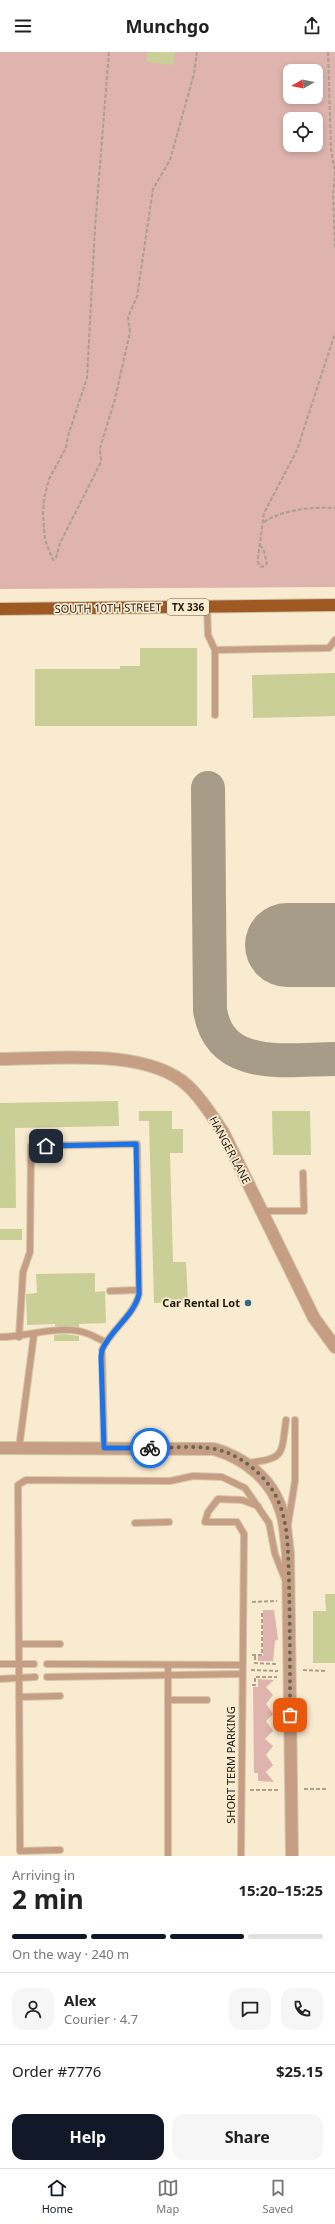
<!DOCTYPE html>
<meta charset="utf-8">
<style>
:root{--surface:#fff;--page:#f6f6f6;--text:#222;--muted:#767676;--line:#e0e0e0;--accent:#111827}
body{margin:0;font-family:"Noto Sans",sans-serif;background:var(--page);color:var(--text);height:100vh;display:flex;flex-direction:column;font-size:15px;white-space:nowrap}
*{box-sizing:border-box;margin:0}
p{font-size:13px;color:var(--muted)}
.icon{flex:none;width:22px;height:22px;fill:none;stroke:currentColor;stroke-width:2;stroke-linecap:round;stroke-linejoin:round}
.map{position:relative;height:1804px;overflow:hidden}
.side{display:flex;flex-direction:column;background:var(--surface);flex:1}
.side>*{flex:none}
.needle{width:26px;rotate:261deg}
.buttons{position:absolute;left:283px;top:12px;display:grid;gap:8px}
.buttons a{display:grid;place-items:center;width:40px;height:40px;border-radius:8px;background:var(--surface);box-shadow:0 2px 6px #0003;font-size:20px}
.pin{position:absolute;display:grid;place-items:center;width:34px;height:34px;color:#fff;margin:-17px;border-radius:8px;box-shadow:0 2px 6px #0006}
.courier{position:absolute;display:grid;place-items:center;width:40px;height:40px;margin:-20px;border:3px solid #1a73e8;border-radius:50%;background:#fff;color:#222;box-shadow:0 1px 5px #0007}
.headline em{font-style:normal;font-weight:700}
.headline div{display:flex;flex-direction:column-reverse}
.headline{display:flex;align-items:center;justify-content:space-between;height:68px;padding:0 12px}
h1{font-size:26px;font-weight:700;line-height:30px}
.bar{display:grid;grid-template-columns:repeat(4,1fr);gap:6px 4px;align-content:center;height:48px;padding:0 12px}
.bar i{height:5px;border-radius:3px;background:var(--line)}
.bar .current{background:var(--accent)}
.bar p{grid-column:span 4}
.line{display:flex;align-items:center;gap:10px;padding:0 12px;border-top:1px solid var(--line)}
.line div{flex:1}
.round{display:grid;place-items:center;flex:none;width:42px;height:42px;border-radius:12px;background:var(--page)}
.action{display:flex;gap:8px;margin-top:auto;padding:8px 12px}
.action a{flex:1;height:46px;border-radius:12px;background:var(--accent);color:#fff;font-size:16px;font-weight:700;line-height:46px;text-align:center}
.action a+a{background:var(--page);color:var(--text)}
header{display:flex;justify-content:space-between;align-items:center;height:52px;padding:0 12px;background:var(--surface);font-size:18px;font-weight:700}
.tab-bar{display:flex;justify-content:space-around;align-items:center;height:56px;border-top:1px solid var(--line);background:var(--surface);font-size:11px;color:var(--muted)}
.tab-bar a{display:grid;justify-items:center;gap:2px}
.tab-bar .current{color:var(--accent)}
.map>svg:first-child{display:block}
.green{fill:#dfb3ae;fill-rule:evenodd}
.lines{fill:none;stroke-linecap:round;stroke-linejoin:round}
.taxiway{stroke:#a79c88;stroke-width:34}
.runway{stroke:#a79c88;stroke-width:84}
.building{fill:#c9cf97}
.lane-casing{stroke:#d2c6ae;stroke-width:8}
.street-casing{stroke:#d2c6ae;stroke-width:14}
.primary-casing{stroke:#d2c6ae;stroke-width:14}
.path{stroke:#aba08b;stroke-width:2;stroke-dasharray:4 2;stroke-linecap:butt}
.lane{stroke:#c69e83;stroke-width:6}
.street{stroke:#c69e83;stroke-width:12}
.primary{stroke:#9f5922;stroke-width:12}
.done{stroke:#6c6454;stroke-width:4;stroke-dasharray:0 7.2}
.route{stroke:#1a73e8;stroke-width:5}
.poi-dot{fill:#316c84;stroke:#f9ebd0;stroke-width:1.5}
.labels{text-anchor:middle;stroke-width:3.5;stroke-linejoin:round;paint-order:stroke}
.shield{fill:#f9ebd0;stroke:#61594a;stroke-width:1}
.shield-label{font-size:10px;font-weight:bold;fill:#201b11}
.street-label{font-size:11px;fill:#201b11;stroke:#f9ebd0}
.poi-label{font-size:11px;font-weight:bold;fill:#201b11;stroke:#f9ebd0;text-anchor:end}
</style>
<header><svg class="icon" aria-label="menu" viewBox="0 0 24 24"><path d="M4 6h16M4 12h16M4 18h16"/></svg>Munchgo<svg class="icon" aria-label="share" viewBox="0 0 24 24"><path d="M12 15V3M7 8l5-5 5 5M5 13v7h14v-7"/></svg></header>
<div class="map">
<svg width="335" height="1804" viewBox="0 0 335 1804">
<rect width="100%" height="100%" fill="#f9ebd0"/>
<g class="green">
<path d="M 0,0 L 335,0 L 335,535 L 0,537 ZM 290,19 L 316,19 L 316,45 L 290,45 ZM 290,67 L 316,67 L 316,93 L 290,93 Z"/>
<path d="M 263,1558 L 274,1558 L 278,1587 L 275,1589 L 273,1609 L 258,1609 L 258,1604 L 263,1604 Z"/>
<path d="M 258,1627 L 274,1628 L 266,1635 L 273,1643 L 266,1652 L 273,1662 L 266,1669 L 273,1679 L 265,1687 L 273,1694 L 266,1703 L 273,1713 L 266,1720 L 274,1730 L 258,1729 L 258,1721 L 254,1721 L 253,1635 L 258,1635 Z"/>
</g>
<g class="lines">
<path class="taxiway" d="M 208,736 L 210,958 C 220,1021 288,1007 335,1007"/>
<path class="runway" d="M 287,893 L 335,893"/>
</g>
<g class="building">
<path d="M 147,0 L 175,0 L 174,13 L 146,10 Z"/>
<path d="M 140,596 L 197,596 L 197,674 L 35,674 L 35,617 L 120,617 L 120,614 L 140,614 Z"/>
<path d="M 335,621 L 335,664 L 253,666 L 252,623 Z"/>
<path d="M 118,1049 L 119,1074 L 15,1076 L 16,1156 L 0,1156 L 0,1051 Z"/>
<path d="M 139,1059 L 172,1059 L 172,1077 L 183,1077 L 183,1101 L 170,1101 L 173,1210 L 186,1210 L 188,1250 L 154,1251 L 149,1069 L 139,1069 Z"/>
<path d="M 272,1059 L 310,1059 L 311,1103 L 273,1103 Z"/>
<rect x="0" y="1177" width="22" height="11"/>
<path d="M 95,1221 L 95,1240 L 105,1239 L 106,1271 L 79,1272 L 79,1275 L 55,1274 L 55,1272 L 27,1273 L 26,1242 L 37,1241 L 36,1222 Z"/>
<path d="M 65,1282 L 79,1284 L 79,1289 L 54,1289 L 54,1283 Z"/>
<path d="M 325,1542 L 335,1542 L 335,1611 L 313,1611 L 313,1559 L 326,1559 Z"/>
</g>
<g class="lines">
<g class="lane-casing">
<g id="lane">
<path d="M 207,554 L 208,583 L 215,598 L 215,663"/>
<path d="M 215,598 L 329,596 L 335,588"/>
<path d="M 261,1159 L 304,1159 L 303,1121"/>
<path d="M 110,1239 L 139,1238"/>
<path d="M 0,1285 C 28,1285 59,1272 86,1281 C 92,1283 99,1287 105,1290"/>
<path d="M 19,1285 L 23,1220 L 30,1200 L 31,1094 L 137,1092 L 139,1242 C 134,1264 111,1277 102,1298 L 104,1396"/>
<path d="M 19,1396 L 34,1282"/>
<path d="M 247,1411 C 285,1406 281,1405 286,1368"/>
<path d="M 135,1471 L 169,1470"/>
<path d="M 288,1472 L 295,1429 L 295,1368"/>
<path d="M 19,1592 L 60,1592"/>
<path d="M 0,1612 L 34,1612"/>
<path d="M 47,1612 L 242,1613"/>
<path d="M 168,1613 L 168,1804"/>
<path d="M 47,1625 L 242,1622"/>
<path d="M 0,1627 L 35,1625"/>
<path d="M 19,1645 L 60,1644"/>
<path d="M 168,1648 L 207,1648"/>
<path d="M 60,1798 L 20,1799 L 18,1433 L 26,1428 L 170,1429 L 193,1424 L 222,1425 L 245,1436 L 269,1471 L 275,1502 L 285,1527"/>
<path d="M 241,1804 L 244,1482 L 237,1470 L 205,1470 L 208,1460 L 218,1447 L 242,1448 L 258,1454"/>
</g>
</g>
<g class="street-casing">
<g id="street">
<path d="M 0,1007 C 53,1007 147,995 188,1034 C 202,1047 212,1064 223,1080 L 314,1266 L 335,1295"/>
<path d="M 0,1396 L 214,1397 C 245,1406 273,1428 282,1461 C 286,1473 286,1488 288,1501 L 292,1804"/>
</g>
</g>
<g class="primary-casing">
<path id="primary" d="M 0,557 L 335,553"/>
</g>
<g class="path">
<path d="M 109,0 L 95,176 L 87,326 L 68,384 L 66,396 L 49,427 L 44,447 L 43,463 L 45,488 L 53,508 L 56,506 L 60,491 L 101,410 L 100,396 L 115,347 L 130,280 L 128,265 L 137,245 L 153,137 L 170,108 L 194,22 L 197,0"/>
<path d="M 328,0 L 331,97 L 335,121 L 333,143 L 335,197"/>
<path d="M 264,470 C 284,457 312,455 335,456"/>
<path d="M 260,493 L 264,499 L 267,512 L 262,515 L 258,511 L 258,506 L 264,461 L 297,398 L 335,281"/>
<path d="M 252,1550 L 277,1549"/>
<path d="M 252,1603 L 262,1603 L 262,1560"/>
<path d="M 255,1604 L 255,1611 L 277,1612"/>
<path d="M 251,1618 L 278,1619"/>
<path d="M 303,1618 L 326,1619"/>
<path d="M 252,1633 L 255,1633 L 255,1625 L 277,1625"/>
<path d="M 304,1737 L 327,1737"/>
<path d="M 250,1738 L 280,1738"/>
</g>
<use href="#lane" class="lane"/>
<use href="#street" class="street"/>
<use href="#primary" class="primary"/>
</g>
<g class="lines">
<path class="done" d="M 150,1396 C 174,1396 203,1392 226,1400 C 248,1409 270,1428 279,1451 C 289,1475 288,1504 289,1529 C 290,1574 290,1618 290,1663"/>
<path class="route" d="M 46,1094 L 136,1092 L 139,1242 C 134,1264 111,1277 102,1298 L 101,1305 L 104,1396 L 150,1396"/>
</g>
<circle class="poi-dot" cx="248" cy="1251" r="4"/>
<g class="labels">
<rect class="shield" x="167" y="547" width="42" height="16" rx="3"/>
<g class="shield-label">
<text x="188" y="559">TX 336</text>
</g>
<g class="street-label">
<text transform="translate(108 556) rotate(-1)" y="4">SOUTH 10TH STREET</text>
<text transform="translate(230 1098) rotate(62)" y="4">HANGER LANE</text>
<text transform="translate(231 1713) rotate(-90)" y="4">SHORT TERM PARKING</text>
</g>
<g class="poi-label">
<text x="240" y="1255">Car Rental Lot</text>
</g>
</g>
</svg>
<div class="buttons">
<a><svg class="needle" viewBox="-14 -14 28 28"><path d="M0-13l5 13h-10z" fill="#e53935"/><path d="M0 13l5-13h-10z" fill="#767676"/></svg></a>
<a><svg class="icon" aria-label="locate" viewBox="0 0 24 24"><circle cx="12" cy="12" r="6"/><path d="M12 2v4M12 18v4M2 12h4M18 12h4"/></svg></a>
</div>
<div class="pin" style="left:290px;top:1663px;background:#ea580c"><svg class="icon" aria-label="bag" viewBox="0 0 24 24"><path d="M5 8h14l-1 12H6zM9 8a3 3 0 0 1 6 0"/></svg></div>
<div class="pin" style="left:46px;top:1094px;background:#1f2937"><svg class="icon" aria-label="home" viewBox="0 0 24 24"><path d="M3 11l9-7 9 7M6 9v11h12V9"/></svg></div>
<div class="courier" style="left:150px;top:1396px"><svg class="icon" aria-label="bike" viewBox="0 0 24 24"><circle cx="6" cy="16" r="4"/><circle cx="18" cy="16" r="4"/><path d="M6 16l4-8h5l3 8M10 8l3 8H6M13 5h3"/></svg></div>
</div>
<section class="side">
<div class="headline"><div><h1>2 min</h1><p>Arriving in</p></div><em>15:20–15:25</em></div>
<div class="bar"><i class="current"></i><i class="current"></i><i class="current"></i><i></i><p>On the way · 240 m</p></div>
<div class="line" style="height:72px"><a class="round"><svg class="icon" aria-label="person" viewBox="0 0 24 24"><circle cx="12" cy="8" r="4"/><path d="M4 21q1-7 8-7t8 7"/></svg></a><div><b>Alex</b><p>Courier · 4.7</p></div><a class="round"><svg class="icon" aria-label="chat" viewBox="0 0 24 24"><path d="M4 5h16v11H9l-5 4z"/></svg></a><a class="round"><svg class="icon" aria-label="phone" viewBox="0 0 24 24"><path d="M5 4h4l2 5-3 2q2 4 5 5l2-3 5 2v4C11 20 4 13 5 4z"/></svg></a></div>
<div class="line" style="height:52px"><div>Order #7776</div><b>$25.15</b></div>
<div class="action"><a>Help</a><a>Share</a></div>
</section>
<nav class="tab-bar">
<a class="current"><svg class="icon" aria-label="home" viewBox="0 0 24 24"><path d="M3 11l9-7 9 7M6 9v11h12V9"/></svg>Home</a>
<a><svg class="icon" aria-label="map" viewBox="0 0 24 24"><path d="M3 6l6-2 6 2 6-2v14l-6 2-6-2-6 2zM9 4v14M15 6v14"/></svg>Map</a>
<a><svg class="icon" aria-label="saved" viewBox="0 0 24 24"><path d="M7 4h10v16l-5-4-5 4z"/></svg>Saved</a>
</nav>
